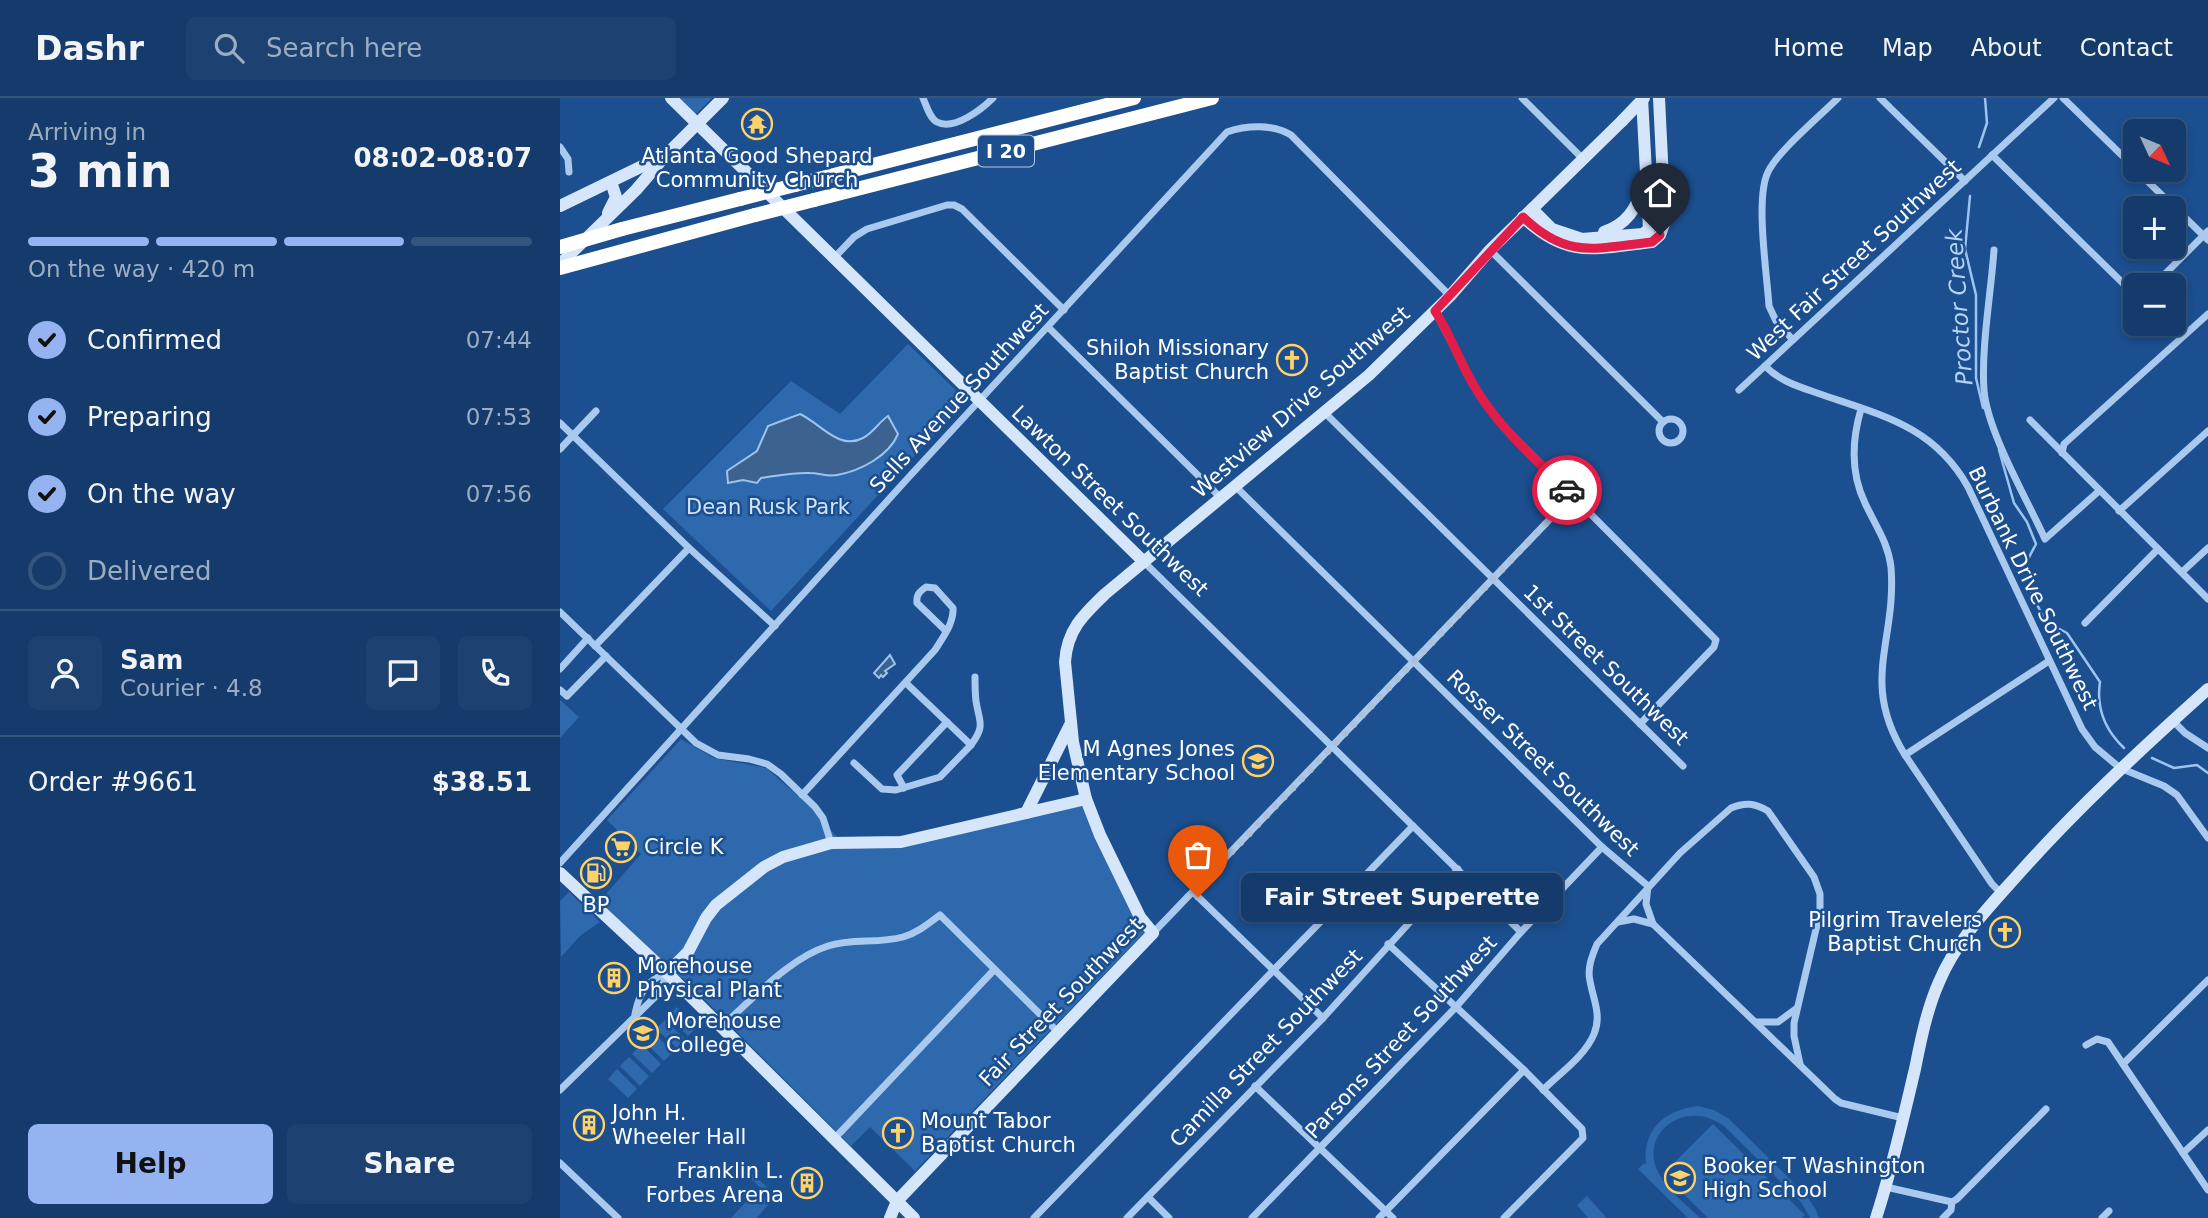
<!DOCTYPE html>
<meta charset="utf-8">
<style>
:root{--surface:#143b6b;--page:#1d4271;--text:#f1f3f6;--muted:#9dadc1;--line:#33557e;--accent:#95b2f1}
body{margin:0;font-family:"DejaVu Sans",sans-serif;background:var(--page);color:var(--text);height:100vh;display:flex;flex-direction:column;font-size:26px;white-space:nowrap}
*{box-sizing:border-box;margin:0}
p{font-size:23px;color:var(--muted)}
.icon{flex:none;width:38px;height:38px;fill:none;stroke:currentColor;stroke-width:2;stroke-linecap:round;stroke-linejoin:round}
.map{position:relative;flex:1;overflow:hidden}
.sheet{display:flex;flex-direction:column;background:var(--surface);width:560px}
.sheet>*{flex:none}
.needle{width:46px;rotate:134deg}
.buttons{position:absolute;left:1563px;top:21px;display:grid;gap:14px}
.buttons a{display:grid;place-items:center;width:63px;height:63px;border-radius:10px;background:var(--surface);box-shadow:0 4px 10px #0003,0 0 0 2px var(--line);font-size:35px}
.pin{position:absolute;display:grid;place-items:center;width:60px;height:60px;color:#fff;margin:-72px -30px;border-radius:50% 50% 50% 0;rotate:-45deg;box-shadow:0 0 7px #0007}
.pin .icon{rotate:45deg}
.courier{position:absolute;display:grid;place-items:center;width:70px;height:70px;margin:-35px;border:5px solid #e11d48;border-radius:50%;background:#fff;color:#222;box-shadow:0 2px 9px #0007}
.bubble{position:absolute;height:49px;border-radius:10px;background:var(--surface);box-shadow:0 4px 10px #0003,0 0 0 2px var(--line);font-size:23px;font-weight:700;line-height:49px;text-align:center}
.summary em{font-style:normal;font-weight:700}
.summary div{display:flex;flex-direction:column-reverse}
.summary{display:flex;align-items:center;justify-content:space-between;height:119px;padding:0 28px}
h1{font-size:46px;font-weight:700;line-height:52px}
.bar{display:grid;grid-template-columns:repeat(4,1fr);gap:10px 7px;align-content:center;height:84px;padding:0 28px}
.bar i{height:9px;border-radius:5px;background:var(--line)}
.bar .active{background:var(--accent)}
.bar p{grid-column:span 4}
.line{display:flex;align-items:center;gap:18px;padding:0 28px;border-top:2px solid var(--line)}
.line div{flex:1}
.round{display:grid;place-items:center;flex:none;width:74px;height:74px;border-radius:10px;background:var(--page)}
ol{padding:0 28px;list-style:none}
li{display:flex;align-items:center;gap:21px;height:77px}
li p{margin-inline-start:auto}
li .icon{padding:7px;border-radius:50%;background:var(--accent);color:#111;stroke-width:4}
li:last-child{color:var(--muted)}
li i{width:38px;height:38px;border:4px solid var(--line);border-radius:50%}
.button{display:flex;gap:14px;margin-top:auto;padding:14px 28px}
.button a{flex:1;height:80px;border-radius:10px;background:var(--accent);color:#111;font-size:28px;font-weight:700;line-height:80px;text-align:center}
.button a+a{background:var(--page);color:var(--text)}
header{display:flex;align-items:center;gap:42px;box-sizing:border-box;height:98px;padding:0 35px;background:var(--surface);border-bottom:2px solid var(--line)}
header strong{font-size:33px}
nav{display:flex;gap:38px;margin-inline-start:auto;font-size:24px}
.search{width:490px;height:63px;background:var(--page);display:flex;align-items:center;gap:18px;box-sizing:border-box;padding:0 24px;border-radius:10px;color:var(--muted);font-size:26px}
main{display:flex;flex:1;min-height:0}
.map>svg:first-child{display:block}
.green{fill:#2e69ad}
.water{fill:#3c6290;stroke:#9cc4f0;stroke-width:2}
.lines{fill:none;stroke-linecap:round;stroke-linejoin:round}
.stream{stroke:#9cc4f0;stroke-width:2.5}
.street{stroke:#a9c9ee;stroke-width:7}
.secondary{stroke:#d6e6fa;stroke-width:12}
.highway{stroke:#fff;stroke-width:14}
.secondary-bridge{stroke:#d6e6fa;stroke-width:12}
.highway-bridge{stroke:#fff;stroke-width:14}
.done{stroke:#afc1d8;stroke-width:7;stroke-dasharray:0 12.6}
.route{stroke:#e11d48;stroke-width:9}
.labels{text-anchor:middle;stroke-width:5;stroke-linejoin:round;paint-order:stroke}
.shield{fill:#1b4f8f;stroke:#bbcadd;stroke-width:2}
.shield-label{font-size:19px;font-weight:bold;fill:#fff}
.poi-label{font-size:21px;fill:#fff;stroke:#1b4f8f;text-anchor:start}
.street-label{font-size:21px;fill:#fff;stroke:#1b4f8f}
.park-label{font-size:21px;fill:#cfe3fa;stroke:#1b4f8f}
.water-label{font-size:23px;font-style:italic;fill:#b5d3f5;stroke:#1b4f8f}
</style>
<header>
<strong>Dashr</strong>
<div class="search"><svg class="icon" aria-label="search" viewBox="0 0 24 24"><circle cx="10" cy="10" r="6"/><path d="M15 15l6 6"/></svg>Search here</div>
<nav><a>Home</a><a>Map</a><a>About</a><a>Contact</a></nav>
</header>
<main>
<section class="sheet">
<div class="summary"><div><h1>3 min</h1><p>Arriving in</p></div><em>08:02–08:07</em></div>
<div class="bar"><i class="active"></i><i class="active"></i><i class="active"></i><i></i><p>On the way · 420 m</p></div>
<ol>
<li><svg class="icon" aria-label="check" viewBox="0 0 24 24"><path d="M5 12l5 5 9-10"/></svg>Confirmed<p>07:44</p></li>
<li><svg class="icon" aria-label="check" viewBox="0 0 24 24"><path d="M5 12l5 5 9-10"/></svg>Preparing<p>07:53</p></li>
<li><svg class="icon" aria-label="check" viewBox="0 0 24 24"><path d="M5 12l5 5 9-10"/></svg>On the way<p>07:56</p></li>
<li><i></i>Delivered</li>
</ol>
<div class="line" style="height:126px"><a class="round"><svg class="icon" aria-label="person" viewBox="0 0 24 24"><circle cx="12" cy="8" r="4"/><path d="M4 21q1-7 8-7t8 7"/></svg></a><div><b>Sam</b><p>Courier · 4.8</p></div><a class="round"><svg class="icon" aria-label="chat" viewBox="0 0 24 24"><path d="M4 5h16v11H9l-5 4z"/></svg></a><a class="round"><svg class="icon" aria-label="phone" viewBox="0 0 24 24"><path d="M5 4h4l2 5-3 2q2 4 5 5l2-3 5 2v4C11 20 4 13 5 4z"/></svg></a></div>
<div class="line" style="height:91px"><div>Order #9661</div><b>$38.51</b></div>
<div class="button"><a>Help</a><a>Share</a></div>
</section>
<div class="map">
<svg width="1648" height="1120" viewBox="0 0 1648 1120">
<rect width="100%" height="100%" fill="#1b4f8f"/>
<g class="green">
<path d="M 119,0 L 152,0 L 135,17 Z"/>
<path d="M 348,246 L 406,302 L 211,513 L 103,411 L 231,283 L 280,316 Z"/>
<path d="M 0,602 L 19,619 L 0,640 Z"/>
<path d="M 121,641 L 154,660 L 206,670 L 244,703 L 280,742 L 359,736 L 522,699 L 584,835 L 355,1073 L 310,1029 L 291,1048 L 124,881 L 97,868 L 38,805 L 81,756 L 47,722 Z"/>
<path d="M 9,794 L 40,824 L 20,838 L 1,859 L 0,803 Z"/>
<path d="M 117,909 L 137,929 L 128,938 L 108,918 Z"/>
<path d="M 105,922 L 125,941 L 117,950 L 96,931 Z"/>
<path d="M 93,934 L 113,954 L 104,963 L 84,943 Z"/>
<path d="M 81,946 L 101,966 L 92,975 L 72,956 Z"/>
<path d="M 69,959 L 89,978 L 80,988 L 60,968 Z"/>
<path d="M 57,971 L 77,991 L 68,1000 L 48,981 Z"/>
<path d="M 1138,1008 L 1154,1012 L 1169,1021 L 1247,1098 L 1256,1112 L 1259,1120 L 1250,1120 L 1241,1104 L 1164,1028 C 1125,999 1077,1036 1099,1076 C 1108,1093 1127,1107 1140,1120 L 1128,1120 L 1078,1071 L 1084,1065 L 1086,1067 C 1082,1031 1105,1012 1138,1008 Z"/>
<path d="M 1153,1026 L 1245,1117 L 1242,1120 L 1148,1120 L 1103,1076 Z"/>
<path d="M 190,1074 L 216,1097 L 197,1120 L 171,1120 L 193,1096 L 202,1104 L 208,1097 L 187,1077 Z"/>
<path d="M 1027,1098 L 1046,1119 L 1045,1120 L 1028,1120 L 1017,1107 Z"/>
</g>
<g class="water">
<path d="M 240,316 C 260,325 279,353 303,340 C 313,335 319,324 328,318 L 338,336 C 329,358 300,373 277,377 C 268,379 259,375 250,375 C 234,374 217,378 201,380 L 197,385 L 183,382 L 168,385 L 167,373 L 197,353 L 208,328 Z"/>
<path d="M 330,557 L 335,566 L 325,573 L 327,575 L 323,579 L 321,577 L 319,580 L 314,575 Z"/>
</g>
<g class="lines">
<g class="stream">
<path d="M 1419,49 L 1427,25 L 1425,0"/>
<path d="M 1410,98 L 1405,151 L 1416,197 L 1416,280 L 1423,310"/>
<path d="M 1439,352 L 1454,405 L 1467,424 L 1476,446 L 1467,463 L 1471,495 L 1483,518 L 1492,527 L 1507,535 L 1540,584 C 1536,610 1545,632 1564,650"/>
<path d="M 1592,660 L 1614,670 L 1637,667 L 1648,675"/>
</g>
<g class="street">
<path d="M 363,0 C 366,7 370,21 377,24 C 394,33 422,11 433,0"/>
<path d="M 962,0 L 1022,60"/>
<path d="M 1320,0 L 1405,83"/>
<path d="M 1503,0 L 1575,70"/>
<path d="M 0,49 L 8,61 L 9,74"/>
<path d="M 1432,57 L 1575,197"/>
<path d="M 1576,72 L 1648,142"/>
<path d="M 930,152 L 1103,324"/>
<path d="M 1434,152 C 1431,195 1421,250 1424,292 C 1427,333 1467,401 1485,441 L 1539,393"/>
<path d="M 274,160 L 294,139 L 307,131 L 387,107 L 394,107 L 402,111 L 504,212"/>
<path d="M 1594,187 L 1648,133"/>
<path d="M 875,213 L 913,286 L 929,311 L 947,332 L 1156,542 L 1154,549 L 1080,626"/>
<path d="M 488,229 L 661,400"/>
<path d="M 1233,242 L 1216,223 L 1209,208 C 1207,176 1195,100 1208,74 C 1217,54 1260,18 1278,0"/>
<path d="M 1205,268 C 1220,283 1237,288 1257,295 C 1320,317 1373,327 1408,389 L 1522,631 L 1535,649 L 1560,670 L 1604,688 L 1617,697 L 1648,740"/>
<path d="M 1179,292 L 1494,0"/>
<path d="M 1301,311 C 1292,342 1290,374 1305,405 C 1315,427 1328,444 1331,469 C 1337,544 1299,583 1345,657 L 1432,786 L 1441,795"/>
<path d="M 765,315 L 1123,668"/>
<circle cx="1111" cy="333" r="12"/>
<path d="M 1470,322 L 1648,501"/>
<path d="M 0,325 L 129,450 L 215,528"/>
<path d="M 0,351 L 36,313"/>
<path d="M 1502,355 L 1504,346 L 1648,216"/>
<path d="M 675,388 L 1042,749 L 1088,788 L 1086,806 L 1093,826 L 1275,1001 L 1281,1005 L 1343,1020"/>
<path d="M 1559,413 L 1648,333"/>
<path d="M 584,464 L 961,834"/>
<path d="M 1622,474 L 1648,450"/>
<path d="M 0,514 L 136,645 L 158,657 L 189,661 L 207,666 L 221,676 L 255,709 L 263,720 L 271,745"/>
<path d="M 1525,525 L 1598,451"/>
<path d="M 35,548 L 129,450"/>
<path d="M 0,571 L 28,540"/>
<path d="M 0,592 L 7,598 L 46,558"/>
<path d="M 1613,623 L 1625,635 L 1648,650"/>
<path d="M 411,647 C 426,627 419,624 416,603 C 415,595 415,587 415,579"/>
<path d="M 1345,657 L 1489,563"/>
<path d="M 294,665 L 322,691 L 336,692 L 380,679 L 411,647 L 346,585"/>
<path d="M 344,690 L 337,677 L 387,624"/>
<path d="M 242,697 L 375,552 C 383,539 394,525 393,510 L 375,490 L 366,489 C 359,494 356,497 357,505 L 386,533"/>
<path d="M 0,765 L 348,380 L 667,34 C 687,27 713,26 731,37 L 890,198"/>
<path d="M 633,794 L 763,920"/>
<path d="M 1058,824 L 1074,821 L 1093,826"/>
<path d="M 593,835 L 1013,397"/>
<path d="M 828,846 L 964,972 L 1022,1031 L 1023,1040 L 944,1120"/>
<path d="M 75,916 C 79,895 87,882 107,875"/>
<path d="M 1196,924 L 1218,924 L 1237,910"/>
<path d="M 161,929 C 192,902 229,860 268,848 C 292,840 318,846 343,839 C 357,835 368,826 380,817 L 498,934"/>
<path d="M 1526,947 L 1537,941 L 1548,944 L 1648,1092"/>
<path d="M 1563,966 L 1648,882"/>
<path d="M 695,988 L 833,1120"/>
<path d="M 0,992 L 95,899 L 102,889 L 107,875"/>
<path d="M 983,992 C 1000,975 1025,958 1034,936 C 1042,917 1033,901 1030,883 C 1027,870 1032,858 1037,846 L 1120,755 L 1171,710 C 1185,704 1195,705 1208,713 L 1254,779 L 1260,796 L 1260,814 L 1234,925 L 1234,938 L 1240,966"/>
<path d="M 274,1041 L 434,872"/>
<path d="M 1623,1055 L 1648,1032"/>
<path d="M 0,1065 L 58,1120"/>
<path d="M 1326,1089 L 1392,1104 L 1397,1101 L 1486,1011"/>
<path d="M 588,1099 L 609,1120"/>
<path d="M 474,1120 L 853,728"/>
<path d="M 567,1120 L 763,920 L 898,771"/>
<path d="M 692,1120 L 896,909 L 961,834 L 1042,749"/>
<path d="M 819,1120 L 964,972"/>
<path d="M 1383,1120 L 1391,1112 L 1392,1104"/>
<path d="M 1542,1120 L 1549,1113"/>
</g>
<g class="secondary">
<path d="M 111,0 L 584,464"/>
<path d="M 1082,0 L 1089,131"/>
<path d="M 0,108 L 99,60"/>
<path d="M 972,111 L 992,131 L 1022,141 L 1083,136 L 1088,132"/>
<path d="M 48,115 L 56,99 L 51,84"/>
<path d="M 963,119 C 1008,162 1036,150 1092,144 L 1100,137 L 1105,123 L 1099,0"/>
<path d="M 1044,134 C 1067,126 1076,111 1083,89"/>
<path d="M 0,166 L 76,92 L 106,57 L 163,0"/>
<path d="M 466,715 L 511,625"/>
<path d="M 0,775 L 107,875 L 354,1120"/>
<path d="M 107,875 L 128,854 L 146,820 L 156,807 L 204,769 L 223,759 L 271,745 L 341,744 L 526,701"/>
<path d="M 330,1120 L 337,1103 L 593,835 L 580,819 L 540,737 L 526,701 L 513,644 L 505,564 C 507,532 523,517 545,496 L 809,277 L 890,198 L 930,152 L 1062,23"/>
<path d="M 1316,1120 C 1332,1071 1343,1021 1355,971 C 1361,941 1367,911 1379,884 C 1395,845 1426,812 1454,781 C 1514,713 1580,652 1648,591"/>
</g>
<g class="highway">
<path d="M 235,87 L 574,0"/>
<path d="M 254,102 L 652,0"/>
<path d="M 62,131 L 180,101"/>
<path d="M 0,170 L 195,117"/>
</g>
<path class="secondary-bridge" d="M 1062,23 L 1084,0"/>
<g class="highway-bridge">
<path d="M 180,101 L 235,87"/>
<path d="M 195,117 L 254,102"/>
<path d="M 0,149 L 62,131"/>
</g>
</g>
<g class="lines">
<path class="done" d="M 638,799 L 633,794 L 1013,397 L 1007,392"/>
<path class="route" d="M 1007,392 C 973,359 936,327 913,286 C 899,262 890,236 875,213 L 963,119 C 1008,162 1036,150 1092,144 L 1100,137"/>
</g>
<defs>
<g id="temple-ring" transform="scale(1.575)"><circle r="9.5" fill="#1b4f8f" stroke="#ffd166" stroke-width="1.5"/><path d="M0-6L5-2H3V0L6.5 2.5H4V6H1.5V3h-3V6H-4V2.5H-6.5L-3 0V-2H-5Z" fill="#ffd166"/></g>
<g id="church-ring" transform="scale(1.575)"><circle r="9.5" fill="#1b4f8f" stroke="#ffd166" stroke-width="1.5"/><path d="M-1.2-6h2.4v3.5h3.3v2.4h-3.3V6h-2.4V-.1h-3.3v-2.4h3.3Z" fill="#ffd166"/></g>
<g id="school-ring" transform="scale(1.575)"><circle r="9.5" fill="#1b4f8f" stroke="#ffd166" stroke-width="1.5"/><path d="M0-5L7-2L0 1L-7-2ZM-4 1L0 2.5L4 1V4Q0 6-4 4Z" fill="#ffd166"/></g>
<g id="supermarket-ring" transform="scale(1.575)"><circle r="9.5" fill="#1b4f8f" stroke="#ffd166" stroke-width="1.5"/><path d="M-6-5.5h2.5l.6 2H6L4.5 2H-2.5L-4.4-4H-6ZM-1.5 3.2a1.3 1.3 0 1 0 .1 0ZM3 3.2a1.3 1.3 0 1 0 .1 0Z" fill="#ffd166"/></g>
<g id="fuel-ring" transform="scale(1.575)"><circle r="9.5" fill="#1b4f8f" stroke="#ffd166" stroke-width="1.5"/><path d="M-5.5-6h7V0h2V4h1.3V-2.5L3-4.5l.8-.8L6-3V5H2.5V1h-1V6h-7ZM-4.2-4.7v3.2H.2V-4.7Z" fill="#ffd166"/></g>
<g id="building-ring" transform="scale(1.575)"><circle r="9.5" fill="#1b4f8f" stroke="#ffd166" stroke-width="1.5"/><path d="M-4-6H4V6H1V3H-1V6H-4ZM-2.5-4.3h1.7v1.8h-1.7ZM.8-4.3h1.7v1.8H.8ZM-2.5-1h1.7V.8h-1.7ZM.8-1h1.7V.8H.8Z" fill="#ffd166"/></g>
<g id="university-ring" transform="scale(1.575)"><circle r="9.5" fill="#1b4f8f" stroke="#ffd166" stroke-width="1.5"/><path d="M0-5L7-2L0 1L-7-2ZM-4 1L0 2.5L4 1V4Q0 6-4 4Z" fill="#ffd166"/></g>
</defs>
<g fill-rule="evenodd">
<use href="#temple-ring" x="197" y="26"/>
<use href="#church-ring" x="732" y="262"/>
<use href="#school-ring" x="698" y="663"/>
<use href="#supermarket-ring" x="61" y="749"/>
<use href="#fuel-ring" x="36" y="775"/>
<use href="#church-ring" x="1445" y="834"/>
<use href="#building-ring" x="54" y="880"/>
<use href="#university-ring" x="83" y="935"/>
<use href="#building-ring" x="29" y="1027"/>
<use href="#church-ring" x="338" y="1035"/>
<use href="#school-ring" x="1120" y="1080"/>
<use href="#building-ring" x="247" y="1085"/>
</g>
<g class="labels">
<rect class="shield" x="418" y="37.5" width="56" height="31" rx="5"/>
<g class="shield-label">
<text x="446" y="60">I 20</text>
</g>
<g class="poi-label">
<text x="197" y="65" text-anchor="middle">Atlanta Good Shepard<tspan x="197" dy="24">Community Church</tspan></text>
<text x="709" y="257" text-anchor="end">Shiloh Missionary<tspan x="709" dy="24">Baptist Church</tspan></text>
<text x="675" y="658" text-anchor="end">M Agnes Jones<tspan x="675" dy="24">Elementary School</tspan></text>
<text x="84" y="756">Circle K</text>
<text x="36" y="814" text-anchor="middle">BP</text>
<text x="1422" y="829" text-anchor="end">Pilgrim Travelers<tspan x="1422" dy="24">Baptist Church</tspan></text>
<text x="77" y="875">Morehouse<tspan x="77" dy="24">Physical Plant</tspan></text>
<text x="106" y="930">Morehouse<tspan x="106" dy="24">College</tspan></text>
<text x="52" y="1022">John H.<tspan x="52" dy="24">Wheeler Hall</tspan></text>
<text x="361" y="1030">Mount Tabor<tspan x="361" dy="24">Baptist Church</tspan></text>
<text x="1143" y="1075">Booker T Washington<tspan x="1143" dy="24">High School</tspan></text>
<text x="224" y="1080" text-anchor="end">Franklin L.<tspan x="224" dy="24">Forbes Arena</tspan></text>
</g>
<g class="street-label">
<text transform="translate(1294 162) rotate(-43)" y="7">West Fair Street Southwest</text>
<text transform="translate(399 300) rotate(-47)" y="7">Sells Avenue Southwest</text>
<text transform="translate(741 304) rotate(-41)" y="7">Westview Drive Southwest</text>
<text transform="translate(550 403) rotate(44)" y="7">Lawton Street Southwest</text>
<text transform="translate(1473 490) rotate(64)" y="7">Burbank Drive Southwest</text>
<text transform="translate(1046 567) rotate(44)" y="7">1st Street Southwest</text>
<text transform="translate(983 665) rotate(44)" y="7">Rosser Street Southwest</text>
<text transform="translate(501 904) rotate(-46)" y="7">Fair Street Southwest</text>
<text transform="translate(841 939) rotate(-47)" y="7">Parsons Street Southwest</text>
<text transform="translate(706 950) rotate(-46)" y="7">Camilla Street Southwest</text>
</g>
<g class="park-label">
<text x="208" y="416">Dean Rusk Park</text>
</g>
<g class="water-label">
<text transform="translate(1399 209) rotate(-94)" y="8">Proctor Creek</text>
</g>
</g>
</svg>
<div class="buttons">
<a><svg class="needle" viewBox="-14 -14 28 28"><path d="M0-13l5 13h-10z" fill="#e53935"/><path d="M0 13l5-13h-10z" fill="#9dadc1"/></svg></a>
<a>+</a>
<a>−</a>
</div>
<div class="pin" style="left:638px;top:799px;background:#ea580c"><svg class="icon" aria-label="bag" viewBox="0 0 24 24"><path d="M5 8h14l-1 12H6zM9 8a3 3 0 0 1 6 0"/></svg></div>
<div class="pin" style="left:1100px;top:137px;background:#1f2937"><svg class="icon" aria-label="home" viewBox="0 0 24 24"><path d="M3 11l9-7 9 7M6 9v11h12V9"/></svg></div>
<div class="courier" style="left:1007px;top:392px"><svg class="icon" aria-label="car" viewBox="0 0 24 24"><path d="M5 17H2v-5l4-1 3-4h7l3 4 3 1v5h-3M9 17h6M6 11h13"/><circle cx="7" cy="17" r="2"/><circle cx="17" cy="17" r="2"/></svg></div>
<div class="bubble" style="left:681px;top:775px;width:322px">Fair Street Superette</div>
</div>
</main>
